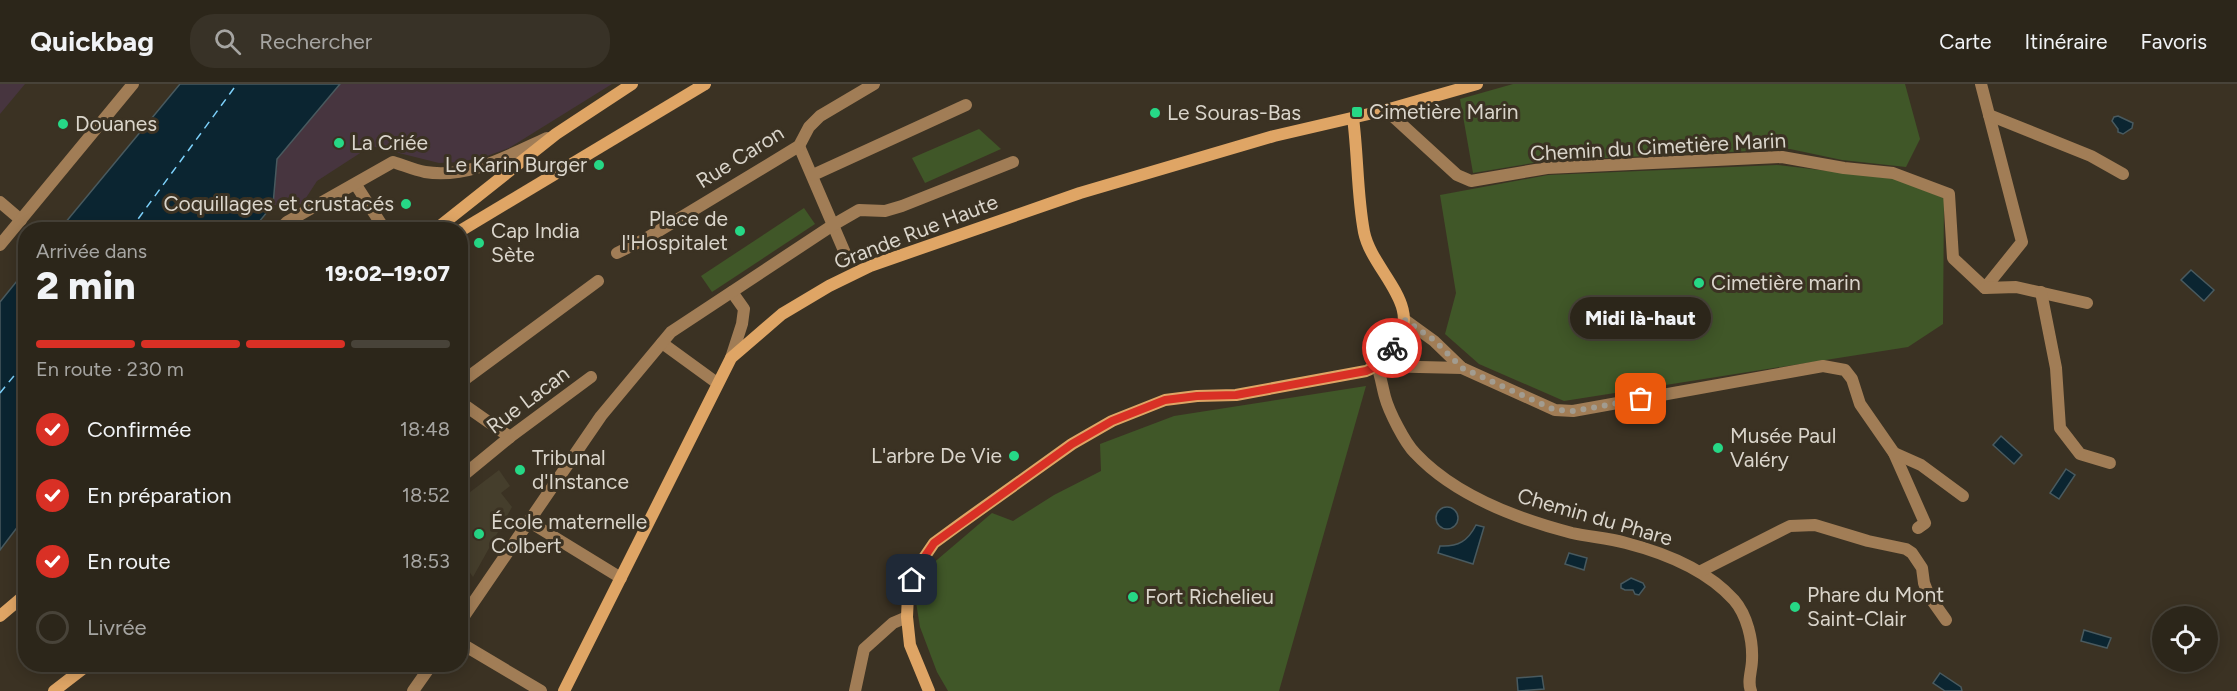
<!DOCTYPE html>
<html lang="fr">
<meta charset="utf-8">
<style>
:root{--surface:#2c261a;--page:#383227;--text:#f1f3f6;--muted:#a6a5a2;--line:#484339;--accent:#d93025}
body{margin:0;font-family:Figtree,sans-serif;background:var(--page);color:var(--text);height:100vh;display:flex;flex-direction:column;font-size:22px;white-space:nowrap}
*{box-sizing:border-box;margin:0}
p{font-size:20px;color:var(--muted)}
.icon{flex:none;width:33px;height:33px;fill:none;stroke:currentColor;stroke-width:2;stroke-linecap:round;stroke-linejoin:round}
.map{position:relative;flex:1;overflow:hidden}
.details{position:absolute;left:18px;top:138px;width:450px;height:450px;display:flex;flex-direction:column;background:var(--surface);border-radius:24px;box-shadow:0 3px 15px #0003,0 0 0 2px var(--line)}
.details>*{flex:none}
.buttons{position:absolute;left:2152px;top:522px;display:grid;gap:12px}
.buttons a{display:grid;place-items:center;width:66px;height:66px;border-radius:50%;background:var(--surface);box-shadow:0 3px 15px #0003,0 0 0 2px var(--line);font-size:30px}
.pin{position:absolute;display:grid;place-items:center;width:51px;height:51px;color:#fff;margin:-26px;border-radius:12px;box-shadow:0 3px 9px #0006}
.courier{position:absolute;display:grid;place-items:center;width:60px;height:60px;margin:-30px;border:4px solid #d93025;border-radius:50%;background:#fff;color:#222;box-shadow:0 2px 8px #0007}
.bubble{position:absolute;height:42px;border-radius:21px;background:var(--surface);box-shadow:0 3px 15px #0003,0 0 0 2px var(--line);font-size:20px;font-weight:800;line-height:42px;text-align:center}
.summary em{font-style:normal;font-weight:800}
.summary div{display:flex;flex-direction:column-reverse}
.summary{display:flex;align-items:center;justify-content:space-between;height:102px;padding:0 18px}
h1{font-size:39px;font-weight:800;line-height:45px}
.bar{display:grid;grid-template-columns:repeat(4,1fr);gap:9px 6px;align-content:center;height:72px;padding:0 18px}
.bar i{height:8px;border-radius:4px;background:var(--line)}
.bar .on{background:var(--accent)}
.bar p{grid-column:span 4}
ol{padding:0 18px;list-style:none}
li{display:flex;align-items:center;gap:18px;height:66px}
li p{margin-inline-start:auto}
li .icon{padding:6px;border-radius:50%;background:var(--accent);color:#fff;stroke-width:4}
li:last-child{color:var(--muted)}
li i{width:33px;height:33px;border:3px solid var(--line);border-radius:50%}
header{display:flex;align-items:center;gap:36px;box-sizing:border-box;height:84px;padding:0 30px;background:var(--surface);border-bottom:2px solid var(--line)}
header strong{font-size:28px}
nav{display:flex;gap:33px;margin-inline-start:auto;font-size:21px}
.search{width:420px;height:54px;background:var(--page);display:flex;align-items:center;gap:15px;box-sizing:border-box;padding:0 21px;border-radius:24px;color:var(--muted);font-size:22px}
.map>svg:first-child{display:block}
.industrial{fill:#47353f}
.education{fill:#453e2c}
.green{fill:#405728}
.water{fill:#0b2531;stroke:#495a5f;stroke-width:1.5}
.lines{fill:none;stroke-linecap:round;stroke-linejoin:round}
.ferry{stroke:#7cd0fa;stroke-width:1.5;stroke-dasharray:8 6;stroke-linecap:butt}
.street{stroke:#a17d56;stroke-width:12}
.secondary{stroke:#dfa565;stroke-width:12}
.done{stroke:#a29c90;stroke-width:6;stroke-dasharray:0 10.8}
.route{stroke:#d93025;stroke-width:8}
.poi-dot{fill:#26d886;stroke:#3b3223;stroke-width:2}
.labels{text-anchor:middle;stroke-width:6;stroke-linejoin:round;paint-order:stroke}
.poi-label{font-size:21px;fill:#dad5cb;stroke:#3b3223;text-anchor:start}
.street-label{font-size:21px;fill:#dad5cb;stroke:#3b3223}
</style>
<header>
<strong>Quickbag</strong>
<div class="search"><svg class="icon" aria-label="search" viewBox="0 0 24 24"><circle cx="10" cy="10" r="6"/><path d="M15 15l6 6"/></svg>Rechercher</div>
<nav><a>Carte</a><a>Itinéraire</a><a>Favoris</a></nav>
</header>
<div class="map">
<svg width="2237" height="607" viewBox="0 0 2237 607">
<rect width="100%" height="100%" fill="#3b3223"/>
<g class="industrial">
<path d="M 0,0 L 25,0 L 0,30 Z"/>
<path d="M 340,0 L 612,0 L 509,64 L 487,72 L 460,78 L 439,79 L 371,62 L 317,97 L 302,120 L 273,121 L 276,75 Z"/>
</g>
<path class="education" d="M 499,386 L 510,402 L 501,409 L 512,423 L 473,493 L 461,476 L 461,415 Z"/>
<g class="green">
<path d="M 1513,0 L 1905,0 L 1920,55 L 1906,83 L 1842,76 L 1790,65 L 1545,77 L 1473,89 L 1460,15 Z"/>
<path d="M 979,45 L 1001,65 L 925,99 L 912,74 Z"/>
<path d="M 1777,81 L 1895,95 L 1944,114 L 1943,240 L 1908,263 L 1564,317 L 1479,280 L 1445,250 L 1456,209 L 1440,111 L 1548,91 Z"/>
<path d="M 804,124 L 815,140 L 712,208 L 701,192 Z"/>
<path d="M 1366,302 L 1279,607 L 948,607 L 937,588 L 920,543 L 915,512 L 931,481 L 992,429 L 1013,437 L 1054,411 L 1101,387 L 1100,360 L 1174,332 Z"/>
</g>
<g class="water">
<path d="M 180,0 L 340,0 L 277,75 L 273,121 L 253,145 L 60,145 Z"/>
<path d="M 2118,32 L 2133,39 L 2132,44 L 2123,50 L 2118,48 L 2118,45 L 2112,37 L 2114,33 Z"/>
<path d="M 2191,186 L 2214,206 L 2204,217 L 2181,196 Z"/>
<path d="M 25,187 L 25,433 L 0,466 L 0,218 Z"/>
<path d="M 2001,352 L 2022,371 L 2014,380 L 1993,361 Z"/>
<path d="M 2066,385 L 2075,391 L 2059,415 L 2050,409 Z"/>
<circle cx="1447" cy="434" r="11"/>
<path d="M 1476,441 L 1484,443 L 1473,480 L 1438,469 L 1440,462 C 1458,463 1468,457 1476,441 Z"/>
<path d="M 1569,469 L 1587,474 L 1584,486 L 1565,480 Z"/>
<path d="M 1631,494 L 1643,499 L 1645,503 L 1639,511 L 1635,510 L 1633,506 L 1625,506 L 1621,504 L 1621,500 Z"/>
<path d="M 2084,546 L 2111,554 L 2107,564 L 2081,557 Z"/>
<path d="M 1940,589 L 1961,603 L 1962,607 L 1945,607 L 1933,599 Z"/>
<path d="M 1542,592 L 1544,605 L 1518,607 L 1517,594 Z"/>
</g>
<g class="lines">
<g class="ferry">
<path d="M 130,146 L 237,0"/>
<path d="M 0,309 L 26,277"/>
</g>
<g class="street">
<path d="M 1386,26 L 1457,91 L 1471,97 L 1547,84 L 1782,73 L 1844,84 L 1893,89 L 1949,110 L 1953,174 L 1985,204 L 2022,158 L 1981,0"/>
<path d="M 1989,31 L 2091,72 L 2123,90"/>
<path d="M 799,62 L 848,176"/>
<path d="M 813,91 L 966,21"/>
<path d="M 356,101 L 385,146"/>
<path d="M 0,118 L 21,136"/>
<path d="M 279,146 L 287,138 L 393,78 C 403,81 414,86 425,88 C 469,95 509,71 547,54"/>
<path d="M 0,161 L 133,0"/>
<path d="M 617,169 L 647,154 L 799,62 L 809,43 L 820,32 L 874,0"/>
<path d="M 1985,204 L 2016,203 L 2087,219"/>
<path d="M 2041,208 L 2056,284 L 2060,344 L 2080,370 L 2110,379"/>
<path d="M 1405,236 L 1434,257 L 1462,284 L 1555,326 L 1573,327 L 1823,282 L 1845,286 L 1852,295 L 1860,320 L 1894,369 L 1925,439 L 1918,444"/>
<path d="M 662,259 L 717,299"/>
<path d="M 731,274 L 742,240 L 744,225 L 732,208"/>
<path d="M 1462,284 L 1377,282 C 1381,293 1382,302 1385,313 C 1389,328 1405,359 1415,369 C 1454,411 1518,435 1572,449 C 1590,453 1608,454 1626,459 C 1665,469 1706,485 1734,516 C 1747,531 1753,556 1752,576 C 1752,586 1747,597 1751,607"/>
<path d="M 460,299 L 598,197"/>
<path d="M 460,318 L 510,353"/>
<path d="M 1894,369 L 1921,381 L 1963,412"/>
<path d="M 460,394 L 510,353 L 591,293"/>
<path d="M 528,437 L 621,494"/>
<path d="M 1701,487 L 1790,442 L 1815,441 L 1868,457 L 1906,465 L 1912,469 L 1922,484 L 1924,499 L 1929,512 L 1946,536"/>
<path d="M 460,538 L 601,332 L 671,248 L 833,141 L 859,126 L 885,127 L 902,122 L 1013,78"/>
<path d="M 462,560 L 541,607"/>
<path d="M 413,607 L 432,580"/>
<path d="M 855,607 L 864,565 L 893,539 L 907,533"/>
</g>
<g class="secondary">
<path d="M 435,146 L 556,50 L 632,0"/>
<path d="M 460,147 L 705,0"/>
<path d="M 0,532 L 26,510"/>
<path d="M 54,607 L 89,580"/>
<path d="M 564,607 L 731,274 L 782,230 L 829,202 L 870,182 L 1080,109 L 1274,52 L 1386,26 L 1477,0"/>
<path d="M 929,607 L 910,561 L 907,533 L 908,510 L 917,484 L 934,459 L 960,440 L 1072,360 L 1112,337 L 1165,316 L 1197,312 L 1236,311 L 1366,287 C 1379,282 1385,273 1393,263 C 1427,223 1372,188 1364,148 C 1357,111 1358,71 1353,34"/>
</g>
</g>
<g class="lines">
<path class="done" d="M 1392,264 L 1401,255 L 1405,236 L 1434,256 L 1462,284 L 1555,326 L 1574,327 L 1641,315"/>
<path class="route" d="M 912,496 L 917,484 L 934,459 L 1072,360 L 1112,337 L 1165,316 L 1197,312 L 1236,311 L 1366,287 L 1377,282 L 1392,264"/>
</g>
<g class="poi-dot">
<rect x="1351" y="22" width="12" height="12" rx="3"/>
<circle cx="1155" cy="29" r="6"/>
<circle cx="63" cy="40" r="6"/>
<circle cx="339" cy="59" r="6"/>
<circle cx="599" cy="81" r="6"/>
<circle cx="406" cy="120" r="6"/>
<circle cx="740" cy="147" r="6"/>
<circle cx="479" cy="159" r="6"/>
<circle cx="1699" cy="199" r="6"/>
<circle cx="1718" cy="364" r="6"/>
<circle cx="1014" cy="372" r="6"/>
<circle cx="520" cy="386" r="6"/>
<circle cx="479" cy="450" r="6"/>
<circle cx="1133" cy="513" r="6"/>
<circle cx="1795" cy="523" r="6"/>
</g>
<g class="labels">
<g class="poi-label">
<text x="1369" y="35">Cimetière Marin</text>
<text x="1167" y="36">Le Souras-Bas</text>
<text x="75" y="47">Douanes</text>
<text x="351" y="66">La Criée</text>
<text x="587" y="88" text-anchor="end">Le Karin Burger</text>
<text x="394" y="127" text-anchor="end">Coquillages et crustacés</text>
<text x="728" y="142" text-anchor="end">Place de<tspan x="728" dy="24">l'Hospitalet</tspan></text>
<text x="491" y="154">Cap India<tspan x="491" dy="24">Sète</tspan></text>
<text x="1711" y="206">Cimetière marin</text>
<text x="1730" y="359">Musée Paul<tspan x="1730" dy="24">Valéry</tspan></text>
<text x="1002" y="379" text-anchor="end">L'arbre De Vie</text>
<text x="532" y="381">Tribunal<tspan x="532" dy="24">d'Instance</tspan></text>
<text x="491" y="445">École maternelle<tspan x="491" dy="24">Colbert</tspan></text>
<text x="1807" y="518">Phare du Mont<tspan x="1807" dy="24">Saint-Clair</tspan></text>
<text x="1145" y="520">Fort Richelieu</text>
</g>
<g class="street-label">
<text transform="translate(1658 63) rotate(-3)" y="7">Chemin du Cimetière Marin</text>
<text transform="translate(740 73) rotate(-32)" y="7">Rue Caron</text>
<text transform="translate(916 148) rotate(-21)" y="7">Grande Rue Haute</text>
<text transform="translate(528 316) rotate(-37)" y="7">Rue Lacan</text>
<text transform="translate(1595 433) rotate(16)" y="7">Chemin du Phare</text>
</g>
</g>
</svg>
<div class="buttons">
<a><svg class="icon" aria-label="locate" viewBox="0 0 24 24"><circle cx="12" cy="12" r="6"/><path d="M12 2v4M12 18v4M2 12h4M18 12h4"/></svg></a>
</div>
<div class="pin" style="left:1641px;top:315px;background:#ea580c"><svg class="icon" aria-label="bag" viewBox="0 0 24 24"><path d="M5 8h14l-1 12H6zM9 8a3 3 0 0 1 6 0"/></svg></div>
<div class="pin" style="left:912px;top:496px;background:#1f2937"><svg class="icon" aria-label="home" viewBox="0 0 24 24"><path d="M3 11l9-7 9 7M6 9v11h12V9"/></svg></div>
<div class="courier" style="left:1392px;top:264px"><svg class="icon" aria-label="bike" viewBox="0 0 24 24"><circle cx="6" cy="16" r="4"/><circle cx="18" cy="16" r="4"/><path d="M6 16l4-8h5l3 8M10 8l3 8H6M13 5h3"/></svg></div>
<div class="bubble" style="left:1570px;top:213px;width:141px">Midi là-haut</div>
<section class="details">
<div class="summary"><div><h1>2 min</h1><p>Arrivée dans</p></div><em>19:02–19:07</em></div>
<div class="bar"><i class="on"></i><i class="on"></i><i class="on"></i><i></i><p>En route · 230 m</p></div>
<ol>
<li><svg class="icon" aria-label="check" viewBox="0 0 24 24"><path d="M5 12l5 5 9-10"/></svg>Confirmée<p>18:48</p></li>
<li><svg class="icon" aria-label="check" viewBox="0 0 24 24"><path d="M5 12l5 5 9-10"/></svg>En préparation<p>18:52</p></li>
<li><svg class="icon" aria-label="check" viewBox="0 0 24 24"><path d="M5 12l5 5 9-10"/></svg>En route<p>18:53</p></li>
<li><i></i>Livrée</li>
</ol>
</section>
</div>
